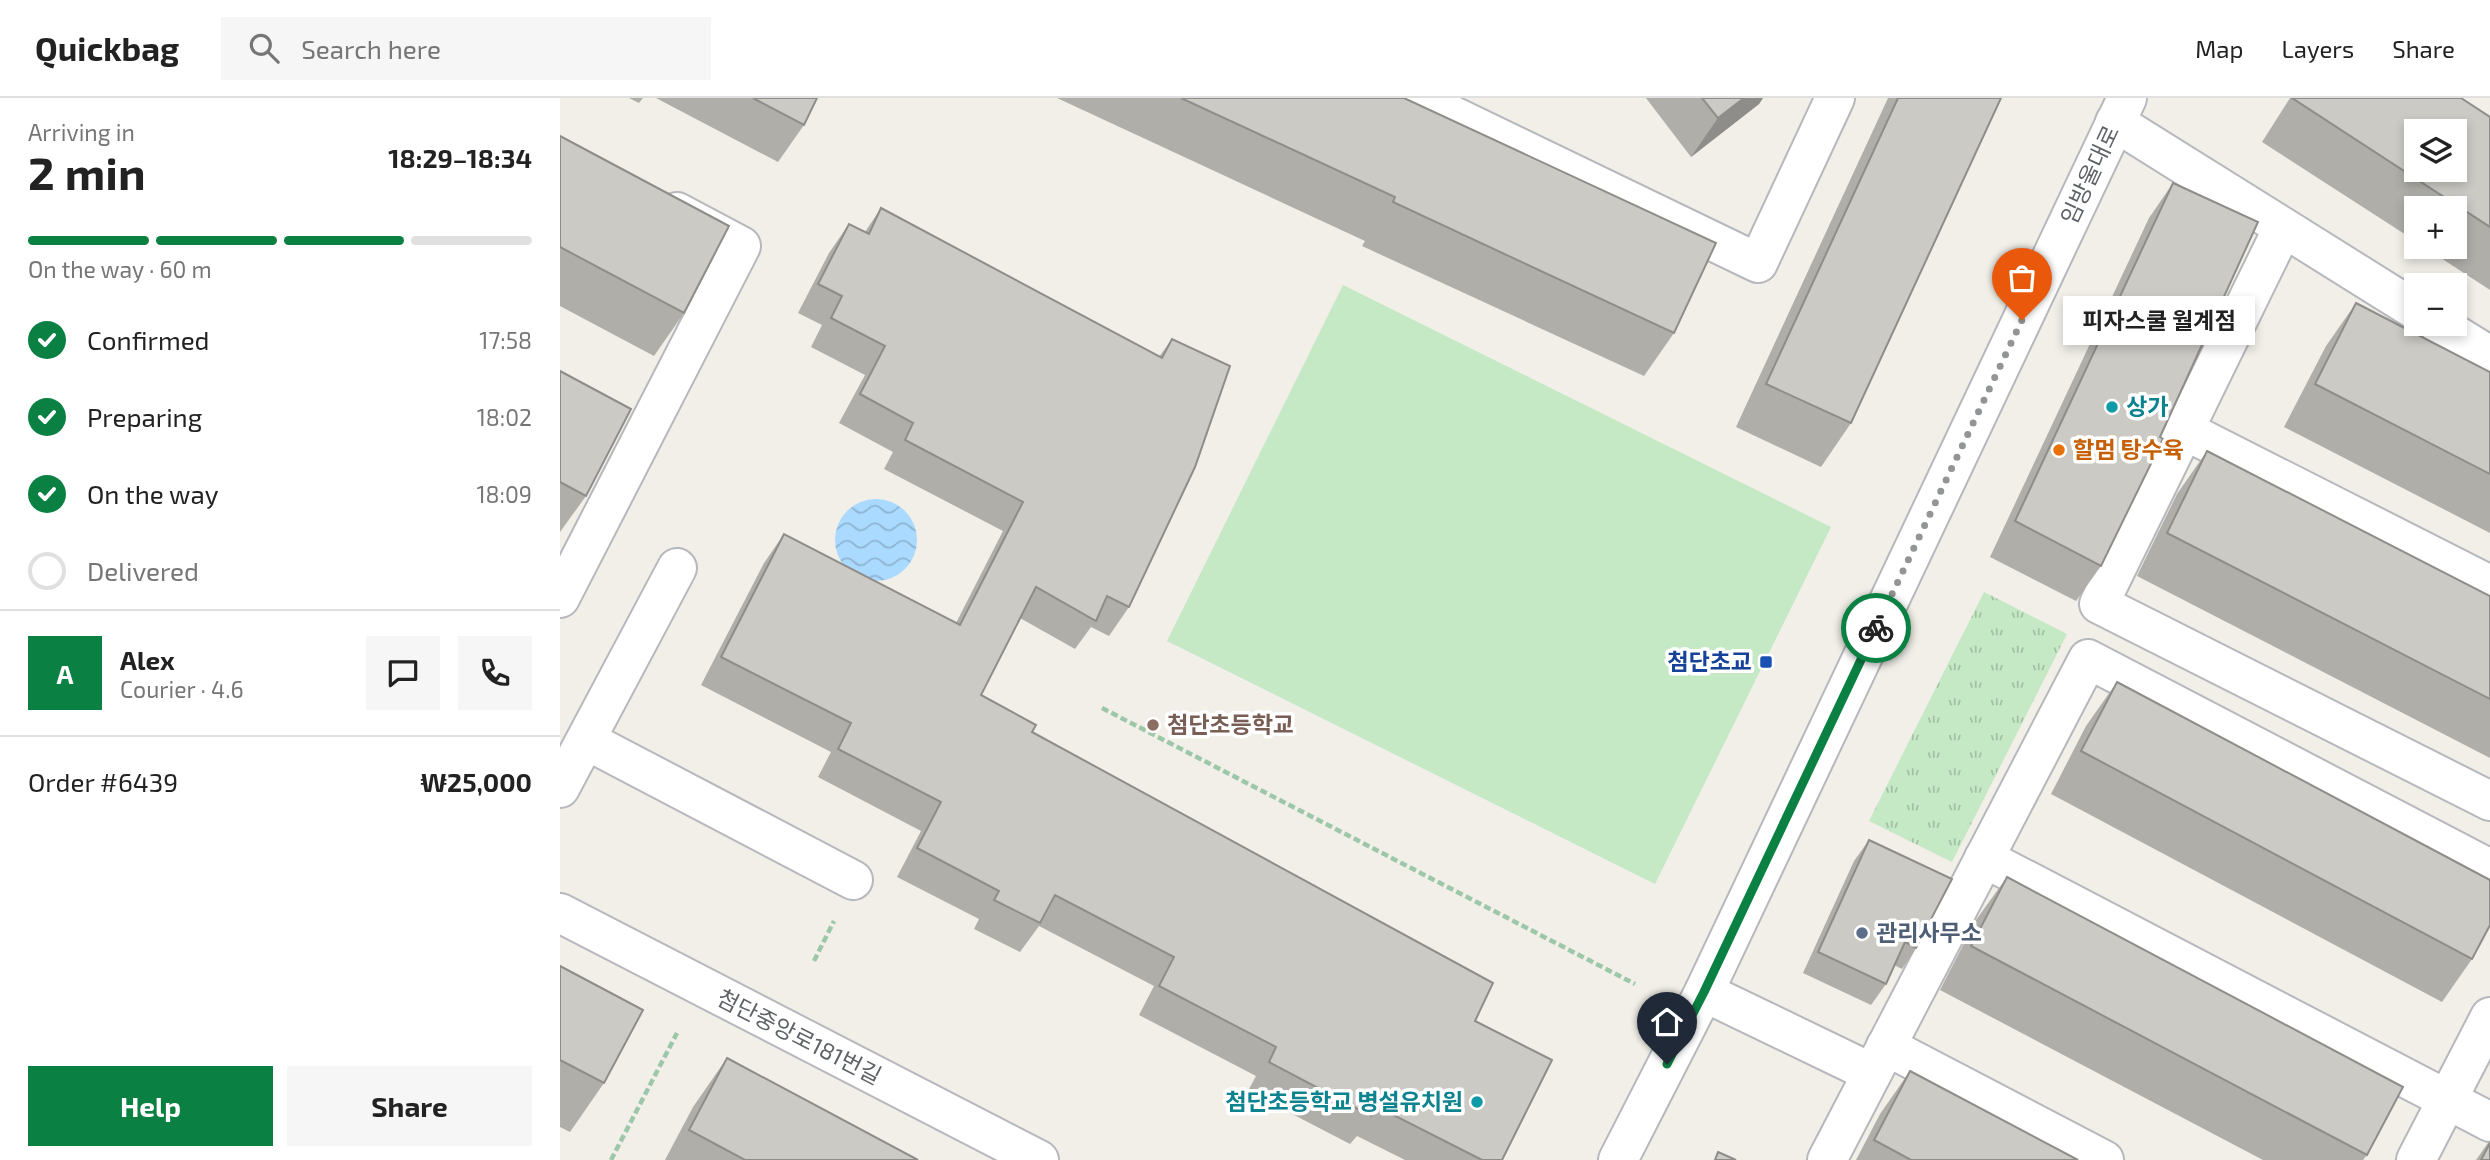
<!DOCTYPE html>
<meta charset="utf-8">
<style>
:root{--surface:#fff;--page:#f6f6f6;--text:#222;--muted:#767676;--line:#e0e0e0;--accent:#0b8043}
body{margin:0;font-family:"Exo 2","Noto Sans KR",sans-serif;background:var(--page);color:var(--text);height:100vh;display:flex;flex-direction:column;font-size:26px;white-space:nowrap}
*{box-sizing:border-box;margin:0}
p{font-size:23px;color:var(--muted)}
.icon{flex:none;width:38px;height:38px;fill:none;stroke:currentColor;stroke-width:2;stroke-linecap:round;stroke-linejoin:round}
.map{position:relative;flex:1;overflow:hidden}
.panel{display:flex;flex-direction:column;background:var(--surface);width:560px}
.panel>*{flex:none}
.buttons{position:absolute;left:1844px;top:21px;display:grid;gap:14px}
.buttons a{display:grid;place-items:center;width:63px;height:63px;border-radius:0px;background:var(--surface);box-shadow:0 4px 10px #0003;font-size:35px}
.pin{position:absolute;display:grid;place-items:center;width:60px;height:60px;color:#fff;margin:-72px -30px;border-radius:50% 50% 50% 0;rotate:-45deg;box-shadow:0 0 7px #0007}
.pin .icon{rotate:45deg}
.courier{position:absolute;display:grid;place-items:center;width:70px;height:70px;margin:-35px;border:5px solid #0b8043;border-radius:50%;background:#fff;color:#222;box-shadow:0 2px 9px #0007}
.bubble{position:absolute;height:49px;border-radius:0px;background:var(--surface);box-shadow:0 4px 10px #0003;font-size:23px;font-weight:700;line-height:49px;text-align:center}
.head em{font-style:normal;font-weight:700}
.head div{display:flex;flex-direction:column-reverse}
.head{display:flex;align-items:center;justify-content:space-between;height:119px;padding:0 28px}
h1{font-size:46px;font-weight:700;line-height:52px}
.bar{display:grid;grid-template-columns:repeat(4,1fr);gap:10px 7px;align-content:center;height:84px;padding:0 28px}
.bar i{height:9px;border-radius:5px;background:var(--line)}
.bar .active{background:var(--accent)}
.bar p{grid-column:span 4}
.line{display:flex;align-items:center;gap:18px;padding:0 28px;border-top:2px solid var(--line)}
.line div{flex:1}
.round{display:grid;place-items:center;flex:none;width:74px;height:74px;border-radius:0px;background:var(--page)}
ol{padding:0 28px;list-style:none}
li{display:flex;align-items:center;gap:21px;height:77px}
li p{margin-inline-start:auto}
li .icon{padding:7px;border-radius:50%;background:var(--accent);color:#fff;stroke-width:4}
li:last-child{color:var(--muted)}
li i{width:38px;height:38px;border:4px solid var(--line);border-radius:50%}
.button{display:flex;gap:14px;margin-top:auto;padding:14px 28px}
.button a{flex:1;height:80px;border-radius:0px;background:var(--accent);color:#fff;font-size:28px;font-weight:700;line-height:80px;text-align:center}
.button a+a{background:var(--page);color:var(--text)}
header{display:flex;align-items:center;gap:42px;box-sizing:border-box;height:98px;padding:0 35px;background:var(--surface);border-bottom:2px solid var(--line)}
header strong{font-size:33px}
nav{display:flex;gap:38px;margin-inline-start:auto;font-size:24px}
.search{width:490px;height:63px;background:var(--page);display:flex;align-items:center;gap:18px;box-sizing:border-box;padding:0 24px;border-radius:0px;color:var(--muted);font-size:26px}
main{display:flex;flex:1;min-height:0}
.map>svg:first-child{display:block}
.park{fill:url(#park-tufts)}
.pitch{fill:#c5e8c5}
.water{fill:url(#water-waves)}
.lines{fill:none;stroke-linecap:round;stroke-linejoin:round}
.minor-casing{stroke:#b5b8bc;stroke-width:42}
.path{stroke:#9cc7a9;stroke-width:4.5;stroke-dasharray:7 3.5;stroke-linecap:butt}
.minor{stroke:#fff;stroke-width:38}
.wall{fill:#afaea9}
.shaded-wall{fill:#8f8d8a}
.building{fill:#cccac5;stroke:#8f8d8a;stroke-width:2;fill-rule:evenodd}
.done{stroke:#929495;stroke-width:7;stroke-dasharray:0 12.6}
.route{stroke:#0b8043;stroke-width:9}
.culture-dot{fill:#0f9aa8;stroke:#fff;stroke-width:2.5}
.food-dot{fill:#e8710a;stroke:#fff;stroke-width:2.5}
.transit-dot{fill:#1a4fb4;stroke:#fff;stroke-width:2.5}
.education-dot{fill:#8d6e63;stroke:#fff;stroke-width:2.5}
.service-dot{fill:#5c6f8a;stroke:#fff;stroke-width:2.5}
.labels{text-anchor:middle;stroke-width:7;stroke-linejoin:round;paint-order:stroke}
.street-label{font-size:23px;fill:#5f6368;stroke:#fff}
.culture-label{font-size:23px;font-weight:bold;fill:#0d838f;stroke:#fff;text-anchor:start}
.food-label{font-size:23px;font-weight:bold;fill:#c56008;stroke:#fff;text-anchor:start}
.transit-label{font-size:23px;font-weight:bold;fill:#164399;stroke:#fff;text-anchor:end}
.education-label{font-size:23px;font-weight:bold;fill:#785e54;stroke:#fff;text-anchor:start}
.service-label{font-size:23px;font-weight:bold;fill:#4e5e75;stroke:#fff;text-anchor:start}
</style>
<header>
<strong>Quickbag</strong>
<div class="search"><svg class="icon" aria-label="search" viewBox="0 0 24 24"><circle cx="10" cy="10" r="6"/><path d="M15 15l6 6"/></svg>Search here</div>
<nav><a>Map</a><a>Layers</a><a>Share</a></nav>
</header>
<main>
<section class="panel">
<div class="head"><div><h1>2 min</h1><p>Arriving in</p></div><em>18:29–18:34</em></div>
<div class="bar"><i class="active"></i><i class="active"></i><i class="active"></i><i></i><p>On the way · 60 m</p></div>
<ol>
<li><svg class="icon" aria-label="check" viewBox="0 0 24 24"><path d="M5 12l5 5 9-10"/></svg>Confirmed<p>17:58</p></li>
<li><svg class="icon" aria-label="check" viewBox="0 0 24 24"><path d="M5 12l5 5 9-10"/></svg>Preparing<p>18:02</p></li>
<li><svg class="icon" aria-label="check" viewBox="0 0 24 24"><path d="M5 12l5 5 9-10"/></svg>On the way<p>18:09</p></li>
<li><i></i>Delivered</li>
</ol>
<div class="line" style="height:126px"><b class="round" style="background:var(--accent);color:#fff">A</b><div><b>Alex</b><p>Courier · 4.6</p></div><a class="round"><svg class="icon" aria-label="chat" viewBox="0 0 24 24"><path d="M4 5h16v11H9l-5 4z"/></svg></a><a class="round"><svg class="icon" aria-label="phone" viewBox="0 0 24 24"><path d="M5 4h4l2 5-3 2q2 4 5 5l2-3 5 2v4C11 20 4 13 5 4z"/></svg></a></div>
<div class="line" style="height:91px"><div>Order #6439</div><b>₩25,000</b></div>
<div class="button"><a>Help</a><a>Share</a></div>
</section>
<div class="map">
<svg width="1930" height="1062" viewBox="0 0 1930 1062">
<defs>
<pattern id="park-tufts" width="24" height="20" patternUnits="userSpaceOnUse" patternTransform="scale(1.75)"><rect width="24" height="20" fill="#c5e8c5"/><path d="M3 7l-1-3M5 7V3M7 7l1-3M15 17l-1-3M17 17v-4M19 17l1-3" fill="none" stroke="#a3c0a4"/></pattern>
<pattern id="water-waves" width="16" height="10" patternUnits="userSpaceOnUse" patternTransform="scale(1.75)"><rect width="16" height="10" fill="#aadaff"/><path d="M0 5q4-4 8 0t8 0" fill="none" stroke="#8eb4d2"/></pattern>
</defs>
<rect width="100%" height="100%" fill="#f1efe8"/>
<path class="park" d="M 1424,494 L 1507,536 L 1392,764 L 1309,723 Z"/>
<path class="pitch" d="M 783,187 L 1271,429 L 1095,786 L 607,543 Z"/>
<circle class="water" cx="316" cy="442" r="41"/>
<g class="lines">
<g class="minor-casing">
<g id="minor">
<path d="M 856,0 L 1198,165 L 1275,0"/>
<path d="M 1555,24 L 1857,213"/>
<path d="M 1723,130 L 1539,506 L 1930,703"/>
<path d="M 1878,226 L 1930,258"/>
<path d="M 1624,332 L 1930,487"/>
<path d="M 0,500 L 181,148 L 117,114"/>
<path d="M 26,642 L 293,782"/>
<path d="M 0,690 L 117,470"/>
<path d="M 1424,760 L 1930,1024"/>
<path d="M 0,815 L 479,1062"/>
<path d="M 1144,894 L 1312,975"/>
<path d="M 1326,948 L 1544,1062"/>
<path d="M 1058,1062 L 1144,894 L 1567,0"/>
<path d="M 1267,1062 L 1528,561 L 1930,771"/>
<path d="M 1856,1062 L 1930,919"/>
</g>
</g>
<g class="path">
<path d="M 542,610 L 1075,886"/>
<path d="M 254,863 L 274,823"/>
<path d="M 51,1062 L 117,935"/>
</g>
<use href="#minor" class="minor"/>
</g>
<g class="wall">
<path d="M 69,0 L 83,0 L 79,5 Z"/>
<path d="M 96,0 L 257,0 L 244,27 L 218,64 Z"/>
<path d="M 497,0 L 844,0 L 1114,235 L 1084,278 L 802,148 L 805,143 Z"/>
<path d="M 1086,0 L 1203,0 L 1199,6 L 1131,59 Z"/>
<path d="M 1328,0 L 1441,0 L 1291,325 L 1261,369 L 1176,329 Z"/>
<path d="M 1730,0 L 1901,0 L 1930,19 L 1930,192 L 1864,149 L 1895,149 L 1895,110 L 1857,110 L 1857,144 L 1702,44 Z"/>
<path d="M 0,38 L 124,215 L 94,258 L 0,208 Z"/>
<path d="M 1613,85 L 1600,339 L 1541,468 L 1516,503 L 1430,459 L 1589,120 Z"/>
<path d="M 321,110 L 599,259 L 612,241 L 569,509 L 549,538 L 531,529 L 515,551 L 460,520 L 421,597 L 472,634 L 915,923 L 942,1062 L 845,1062 L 797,1038 L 790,1046 L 688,993 L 696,978 L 579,917 L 594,888 L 479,828 L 460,854 L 414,831 L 419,821 L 337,779 L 361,733 L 258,679 L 271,654 L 141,587 L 204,465 L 224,436 L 396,525 L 443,433 L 324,371 L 333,354 L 279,325 L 305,277 L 251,249 L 262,227 L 238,215 L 269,155 L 289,126 L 305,134 Z"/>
<path d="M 1796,205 L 1930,274 L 1930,435 L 1724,329 L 1766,248 Z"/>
<path d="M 0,273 L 26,398 L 0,434 Z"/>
<path d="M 1647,353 L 1930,498 L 1930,660 L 1577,478 L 1617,396 Z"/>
<path d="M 1557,584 L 1912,861 L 1882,904 L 1491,696 L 1526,628 Z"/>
<path d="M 1309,742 L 1356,850 L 1342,871 L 1334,867 L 1326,886 L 1311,907 L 1243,875 L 1294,763 Z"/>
<path d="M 1447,779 L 1807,1057 L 1803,1062 L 1703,1062 L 1380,892 L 1416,822 Z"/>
<path d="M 0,868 L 44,985 L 10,1034 L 0,1029 Z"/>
<path d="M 167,960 L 358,1062 L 105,1062 L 133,1009 Z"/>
<path d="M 1350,973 L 1518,1062 L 1296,1062 L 1320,1016 Z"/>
<path d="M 1930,1042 L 1930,1062 L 1916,1062 Z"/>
</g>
<path class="shaded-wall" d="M 1184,0 L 1203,0 L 1199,6 L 1131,59 L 1158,20 Z"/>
<g class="building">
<path d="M 193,0 L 257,0 L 244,27 Z"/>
<path d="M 621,0 L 844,0 L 1156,145 L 1114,235 L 833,104 L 835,99 Z"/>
<path d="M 1142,0 L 1184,0 L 1158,20 Z"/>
<path d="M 1338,0 L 1441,0 L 1291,325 L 1206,286 Z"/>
<path d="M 1732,0 L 1901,0 L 1930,19 L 1930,129 ZM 1857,33 L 1895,33 L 1895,72 L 1857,72 Z"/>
<path d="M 0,38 L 169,128 L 124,215 L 0,149 Z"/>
<path d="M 1613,85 L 1698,124 L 1600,339 L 1603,341 L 1541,468 L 1455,423 Z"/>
<path d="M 321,110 L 602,260 L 612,241 L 670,268 L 635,369 L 569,509 L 547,498 L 536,523 L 476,489 L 421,597 L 476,627 L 472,634 L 933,885 L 915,923 L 992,962 L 942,1062 L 922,1062 L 816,1008 L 811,1018 L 709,964 L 716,949 L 599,888 L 614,859 L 495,797 L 480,825 L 434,802 L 439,793 L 357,750 L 381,704 L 278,651 L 291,625 L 161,559 L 224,436 L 400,527 L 463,404 L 345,342 L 353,325 L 300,296 L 325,248 L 271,220 L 282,198 L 258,186 L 289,126 L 309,136 Z"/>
<path d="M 1796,205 L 1930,274 L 1930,376 L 1755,286 Z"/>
<path d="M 0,273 L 71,311 L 26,398 L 0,384 Z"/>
<path d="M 1647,353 L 1930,498 L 1930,601 L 1607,435 Z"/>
<path d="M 1557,584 L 1930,782 L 1930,827 L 1912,861 L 1521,653 Z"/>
<path d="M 1309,742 L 1392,781 L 1356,850 L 1345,844 L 1326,886 L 1258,854 Z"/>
<path d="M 1447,779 L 1843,989 L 1807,1057 L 1411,848 Z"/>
<path d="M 0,868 L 83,912 L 44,985 L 0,962 Z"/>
<path d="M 167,960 L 358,1062 L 185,1062 L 129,1032 Z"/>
<path d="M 1350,973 L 1518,1062 L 1351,1062 L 1314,1042 Z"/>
<path d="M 1930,1045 L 1930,1062 L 1921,1062 Z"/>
<path d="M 1158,1054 L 1176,1062 L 1155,1062 Z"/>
</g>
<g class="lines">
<path class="done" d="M 1316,530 L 1462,222"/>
<path class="route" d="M 1107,966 L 1144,894 L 1316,530"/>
</g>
<g class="culture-dot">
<circle cx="1552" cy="309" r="7"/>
<circle cx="917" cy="1004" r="7"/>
</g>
<circle class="food-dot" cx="1499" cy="352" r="7"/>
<rect class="transit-dot" x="1199" y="557" width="14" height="14" rx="3.5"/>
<circle class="education-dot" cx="593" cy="627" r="7"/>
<circle class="service-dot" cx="1302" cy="835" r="7"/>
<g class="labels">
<g class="street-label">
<text transform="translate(1530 77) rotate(-65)" y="8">임방울대로</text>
<text transform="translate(239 939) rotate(27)" y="8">첨단중앙로181번길</text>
</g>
<g class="culture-label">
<text x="1566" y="317">상가</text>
<text x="903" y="1012" text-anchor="end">첨단초등학교 병설유치원</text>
</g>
<g class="food-label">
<text x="1513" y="360">할멈 탕수육</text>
</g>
<g class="transit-label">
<text x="1192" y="572">첨단초교</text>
</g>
<g class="education-label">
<text x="607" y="635">첨단초등학교</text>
</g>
<g class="service-label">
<text x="1316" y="843">관리사무소</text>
</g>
</g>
</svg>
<div class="buttons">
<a><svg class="icon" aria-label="layers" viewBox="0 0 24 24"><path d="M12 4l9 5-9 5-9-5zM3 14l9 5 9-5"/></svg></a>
<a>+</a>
<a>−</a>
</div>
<div class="pin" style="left:1462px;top:222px;background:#ea580c"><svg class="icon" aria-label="bag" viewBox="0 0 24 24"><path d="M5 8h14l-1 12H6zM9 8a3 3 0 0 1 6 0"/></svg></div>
<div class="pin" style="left:1107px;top:966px;background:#1f2937"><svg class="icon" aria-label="home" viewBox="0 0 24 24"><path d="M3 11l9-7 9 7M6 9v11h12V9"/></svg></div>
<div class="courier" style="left:1316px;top:530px"><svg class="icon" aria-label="bike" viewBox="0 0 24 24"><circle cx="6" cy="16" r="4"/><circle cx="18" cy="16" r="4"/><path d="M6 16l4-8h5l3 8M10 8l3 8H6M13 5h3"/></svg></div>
<div class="bubble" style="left:1503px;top:198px;width:192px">피자스쿨 월계점</div>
</div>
</main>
